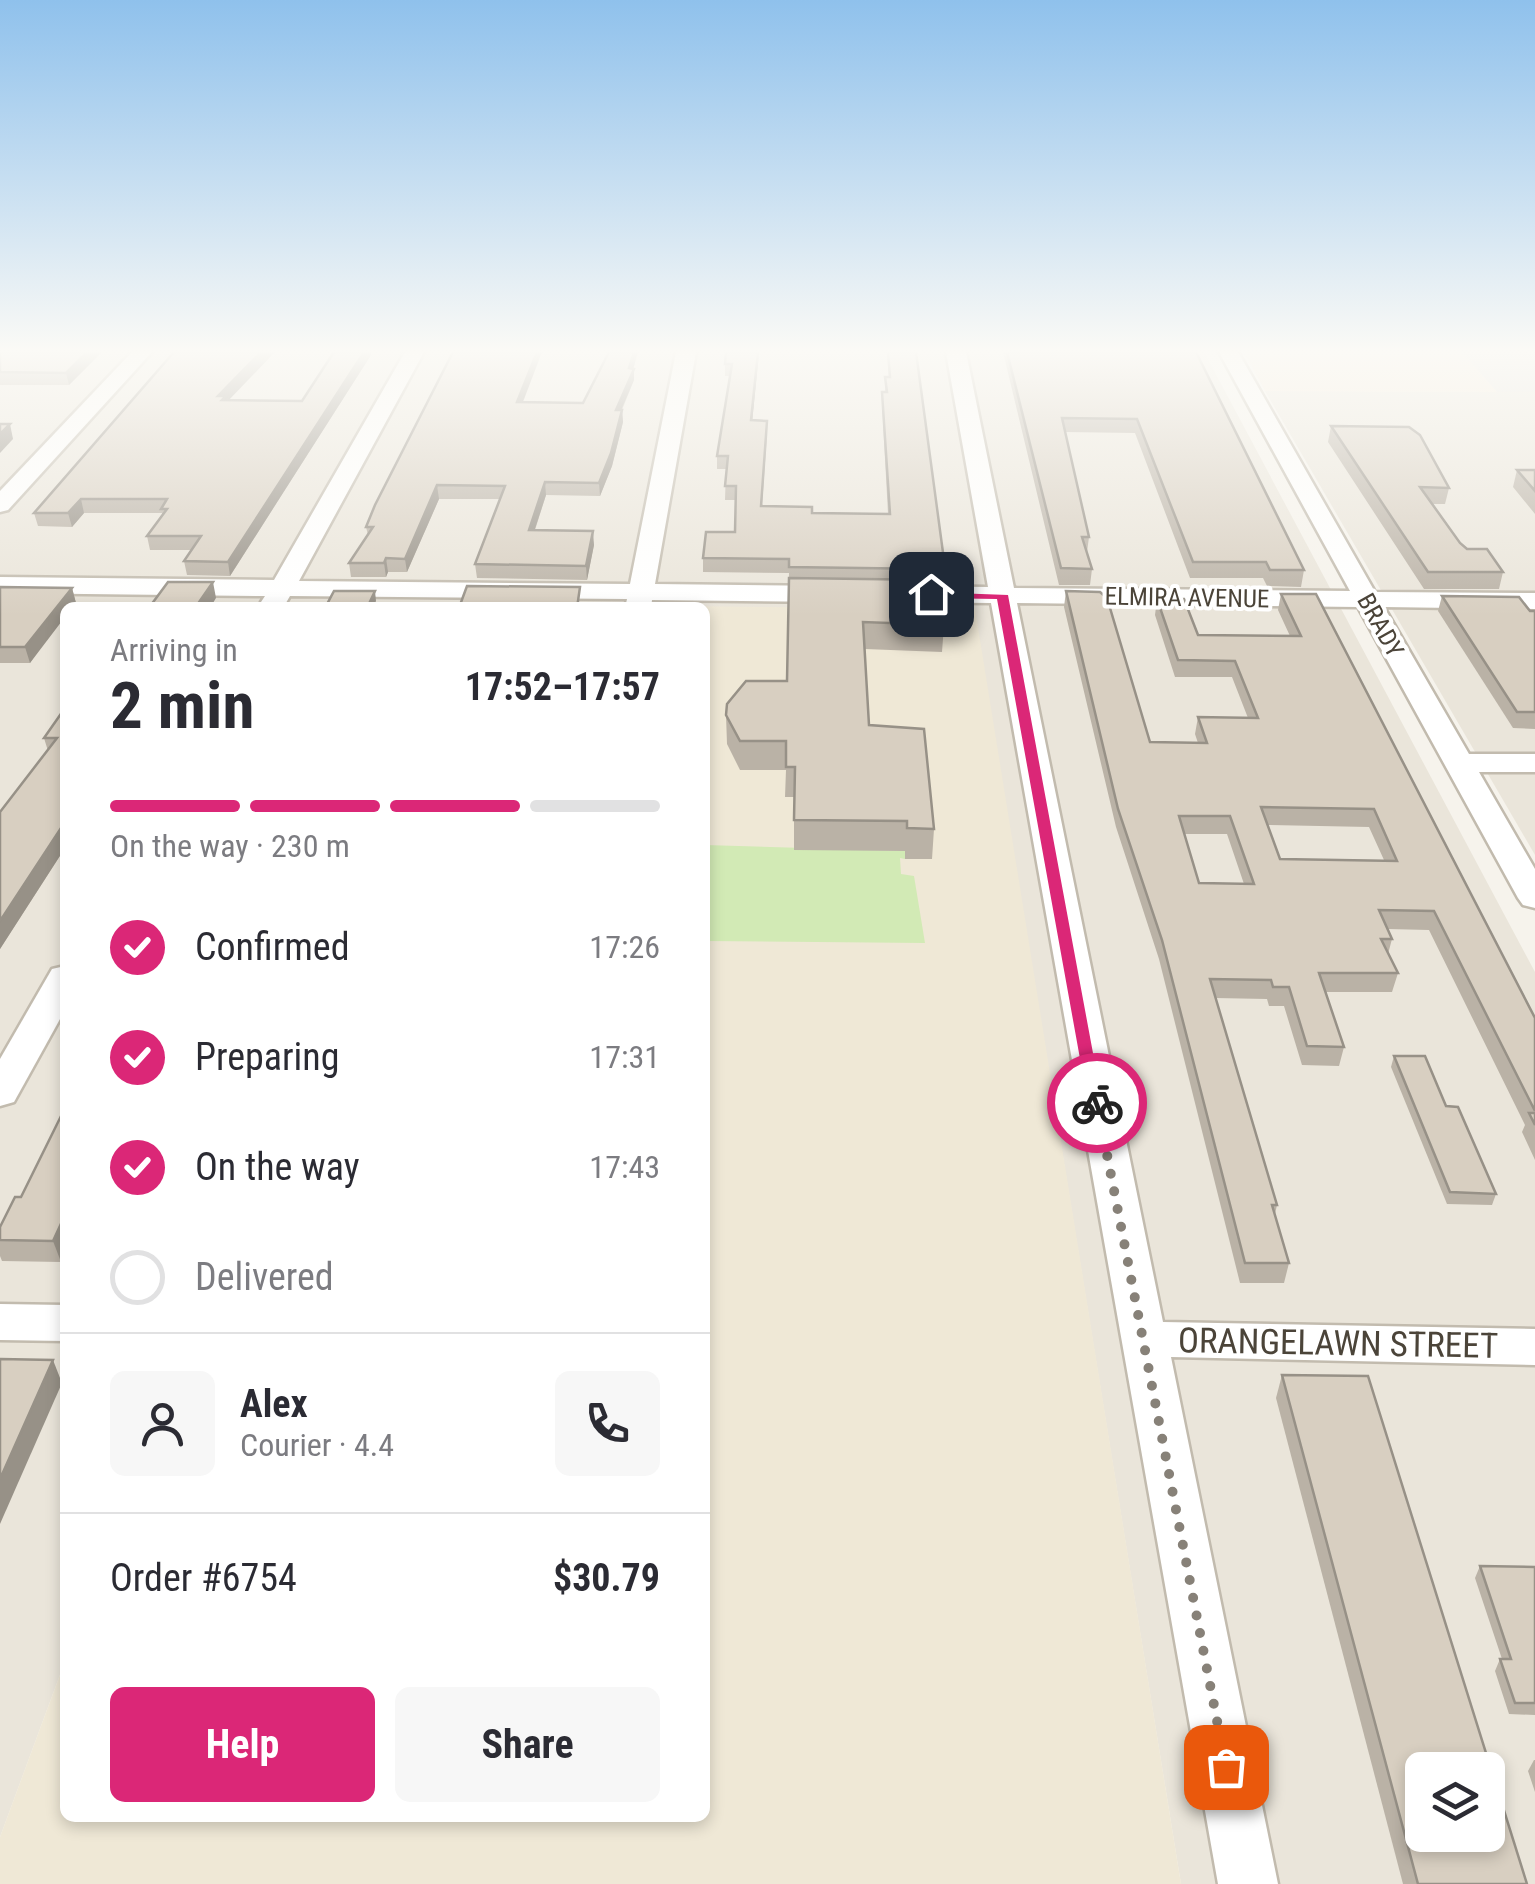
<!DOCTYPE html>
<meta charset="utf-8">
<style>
:root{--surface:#fff;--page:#f7f7f7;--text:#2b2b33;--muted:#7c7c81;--line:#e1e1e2;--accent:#db2777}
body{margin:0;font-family:"Roboto Condensed",sans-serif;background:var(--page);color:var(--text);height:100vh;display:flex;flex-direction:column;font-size:38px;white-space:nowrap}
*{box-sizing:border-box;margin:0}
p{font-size:32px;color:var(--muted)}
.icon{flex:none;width:55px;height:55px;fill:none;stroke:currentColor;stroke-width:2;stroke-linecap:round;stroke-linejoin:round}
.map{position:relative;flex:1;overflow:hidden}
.side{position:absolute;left:60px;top:602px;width:650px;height:1220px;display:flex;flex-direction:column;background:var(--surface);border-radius:15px;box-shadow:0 5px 15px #0003}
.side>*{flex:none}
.tools{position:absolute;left:1405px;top:1752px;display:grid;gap:20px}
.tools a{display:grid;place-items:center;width:100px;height:100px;border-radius:15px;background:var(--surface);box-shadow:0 5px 15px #0003;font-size:50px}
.pin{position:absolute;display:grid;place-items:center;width:85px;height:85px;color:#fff;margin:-42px;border-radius:20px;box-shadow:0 5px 15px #0006}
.courier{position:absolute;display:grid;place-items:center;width:100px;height:100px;margin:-50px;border:8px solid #db2777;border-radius:50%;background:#fff;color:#222;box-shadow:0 2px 12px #0007}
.summary em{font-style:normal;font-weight:700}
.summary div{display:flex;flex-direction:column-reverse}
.summary{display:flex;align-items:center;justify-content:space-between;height:170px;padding:0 50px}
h1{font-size:65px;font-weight:700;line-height:75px}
.bar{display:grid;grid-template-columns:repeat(4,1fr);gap:15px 10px;align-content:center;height:120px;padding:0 50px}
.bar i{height:12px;border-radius:8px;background:var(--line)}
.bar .current{background:var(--accent)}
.bar p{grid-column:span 4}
.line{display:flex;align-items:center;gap:25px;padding:0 50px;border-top:2px solid var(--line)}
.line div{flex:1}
.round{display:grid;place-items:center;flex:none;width:105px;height:105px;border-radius:15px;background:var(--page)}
ol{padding:0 50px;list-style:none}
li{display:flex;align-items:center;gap:30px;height:110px}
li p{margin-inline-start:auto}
li .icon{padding:10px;border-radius:50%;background:var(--accent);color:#fff;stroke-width:4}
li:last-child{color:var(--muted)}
li i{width:55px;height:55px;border:5px solid var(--line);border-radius:50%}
.primary-button{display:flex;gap:20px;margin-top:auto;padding:20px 50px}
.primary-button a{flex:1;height:115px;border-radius:15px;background:var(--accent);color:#fff;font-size:40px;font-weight:700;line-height:115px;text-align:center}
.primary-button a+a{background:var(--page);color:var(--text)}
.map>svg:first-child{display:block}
.residential{fill:#eae5da;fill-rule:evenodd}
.commercial{fill:#f7ead8}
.industrial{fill:#e6e2dd}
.education{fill:#efe8d6}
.green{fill:#d2eab5}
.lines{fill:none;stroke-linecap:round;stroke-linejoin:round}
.street-casing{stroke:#c2bbae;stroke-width:5}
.street{fill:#fff;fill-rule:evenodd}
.wall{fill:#bab2a6;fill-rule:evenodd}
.shaded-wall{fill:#979187}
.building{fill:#d8cfc1;stroke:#979187;stroke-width:2.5;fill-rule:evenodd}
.route{fill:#db2777}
.done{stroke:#878178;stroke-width:10;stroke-dasharray:0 18}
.labels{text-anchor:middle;stroke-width:8;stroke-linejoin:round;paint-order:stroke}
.far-street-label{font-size:25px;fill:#4b4439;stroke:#fff}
.near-street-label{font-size:35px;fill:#4b4439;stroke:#fff}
</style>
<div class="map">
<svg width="1535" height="1884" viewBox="0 0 1535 1884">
<rect width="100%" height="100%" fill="#f6f3ec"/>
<g class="residential">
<path d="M 0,352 L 1204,352 L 1535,972 L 1535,1884 L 1181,1884 L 974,609 L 65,608 L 65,1661 L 0,1837 ZM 1422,1770 L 1488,1770 L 1488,1835 L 1422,1835 Z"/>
<path d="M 1265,391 L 1535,392 L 1535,855 Z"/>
</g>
<path class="commercial" d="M 1244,352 L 1462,352 L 1497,392 L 1265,391 Z"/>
<path class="industrial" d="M 1462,352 L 1535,352 L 1535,392 L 1497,392 Z"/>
<path class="education" d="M 674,606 L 975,609 L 1181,1884 L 0,1884 L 0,1837 L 65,1661 L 65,1818 L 705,1818 L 705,608 Z"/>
<path class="green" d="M 705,845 L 905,851 L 905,859 L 900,858 L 901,874 L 914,876 L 925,943 L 705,941 Z"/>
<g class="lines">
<g class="street-casing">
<g id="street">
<path d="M 132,352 L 152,352 L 8,510 L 0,512 L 0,491 Z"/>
<path d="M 405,352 L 424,352 L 299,581 L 630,584 L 676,352 L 696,352 L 655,584 L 834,586 L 847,594 L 834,602 L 652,600 L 651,608 L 625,608 L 627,599 L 290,596 L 283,608 L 265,608 L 261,602 L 265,596 L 0,593 L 0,577 L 274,580 Z"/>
<path d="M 946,352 L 966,352 L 1014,588 L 1350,591 L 1219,352 L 1238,352 L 1375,592 L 1535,593 L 1535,609 L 1384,607 L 1469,754 L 1535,754 L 1535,772 L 1479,772 L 1535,869 L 1535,908 L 1523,905 L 1518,898 L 1358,607 L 1017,603 L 1163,1322 L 1535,1329 L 1535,1365 L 1171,1357 L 1278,1884 L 1218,1884 L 991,603 L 891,602 L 878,594 L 891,586 L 988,587 Z"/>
<path d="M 65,966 L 65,1010 L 14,1102 L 0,1106 L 0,1059 L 52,969 Z"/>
<path d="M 0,1304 L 65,1305 L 65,1341 L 0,1340 Z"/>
</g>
</g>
<use href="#street" class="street"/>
</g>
<g class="wall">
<path d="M 0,352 L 101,352 L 101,353 L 69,385 L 0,385 Z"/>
<path d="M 638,352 L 633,369 L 634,380 L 622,410 L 623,422 L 612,466 L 600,496 L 546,495 L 535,530 L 594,545 L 587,580 L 477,578 L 475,564 L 500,499 L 439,499 L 407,572 L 388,572 L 386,577 L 351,577 L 349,563 L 368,535 L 366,527 L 583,403 Z"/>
<path d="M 759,352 L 752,420 L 767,434 L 762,506 L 812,513 L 888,514 L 882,404 L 882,392 L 885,392 L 885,377 L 889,377 L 887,352 L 916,352 L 944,560 L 943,575 L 933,575 L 933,580 L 944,625 L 942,652 L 865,649 L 869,725 L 934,829 L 932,859 L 905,859 L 905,851 L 794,850 L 794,797 L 785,797 L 786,770 L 740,770 L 727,744 L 726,715 L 787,681 L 789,573 L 703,572 L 703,558 L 735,532 L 736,500 L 725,500 L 726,469 L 717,469 L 717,456 L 730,376 L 725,376 L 725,364 Z"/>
<path d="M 1003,352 L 1196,352 L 1304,570 L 1301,587 L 1267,586 L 1263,578 L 1190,578 L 1135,433 L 1065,432 L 1089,537 L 1087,552 L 1092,569 L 1090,585 L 1059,585 Z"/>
<path d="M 371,355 L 230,576 L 187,575 L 184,561 L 192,550 L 150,550 L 147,536 L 162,515 L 162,513 L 84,513 L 72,527 L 38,526 L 34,513 L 229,400 L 302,401 Z"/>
<path d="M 1331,426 L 1449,488 L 1445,504 L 1432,504 L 1460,543 L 1503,572 L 1499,589 L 1424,589 L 1328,442 Z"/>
<path d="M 1517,470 L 1535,470 L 1535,514 L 1513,487 Z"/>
<path d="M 0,587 L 72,588 L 76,603 L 72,608 L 65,608 L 30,663 L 0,663 Z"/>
<path d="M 1066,591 L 1150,742 L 1198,743 L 1195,734 L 1198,717 L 1248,718 L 1232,677 L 1175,677 L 1155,615 L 1157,599 L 1198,635 L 1290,636 L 1278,610 L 1281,594 L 1535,1018 L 1535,1160 L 1522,1132 L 1525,1125 L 1429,930 L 1388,929 L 1392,939 L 1388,954 L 1398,973 L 1392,992 L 1326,992 L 1344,1047 L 1339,1066 L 1302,1065 L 1284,1006 L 1269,1006 L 1267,999 L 1215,998 L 1277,1205 L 1275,1214 L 1289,1263 L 1284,1283 L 1240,1283 L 1159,959 L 1116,827 L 1064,607 ZM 1268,825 L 1369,827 L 1384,860 L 1280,859 ZM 1185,834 L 1227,834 L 1244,884 L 1199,883 Z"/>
<path d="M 1442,596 L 1535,611 L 1535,729 L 1513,728 L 1438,611 Z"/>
<path d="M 65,708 L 65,848 L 0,949 L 0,812 L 48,751 L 44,738 Z"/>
<path d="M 1394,1056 L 1446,1106 L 1496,1194 L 1492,1205 L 1447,1204 L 1391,1067 Z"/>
<path d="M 65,1108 L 61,1262 L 2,1261 L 0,1256 L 0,1227 L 21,1197 Z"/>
<path d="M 1282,1375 L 1527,1884 L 1403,1884 L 1276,1398 Z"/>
<path d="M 1480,1566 L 1535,1567 L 1535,1715 L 1509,1714 L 1495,1671 L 1500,1659 L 1502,1659 L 1475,1578 Z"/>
<path d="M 1534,1760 L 1535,1760 L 1535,1792 L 1528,1771 Z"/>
</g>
<g class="shaded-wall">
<path d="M 87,352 L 101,353 L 69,385 L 66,373 Z"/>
<path d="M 261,352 L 275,352 L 227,402 L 218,396 Z"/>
<path d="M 364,352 L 371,352 L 371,355 L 230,576 L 228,562 Z"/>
<path d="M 537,352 L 542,352 L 518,415 L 517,402 Z"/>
<path d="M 634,352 L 638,352 L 632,373 L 634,369 L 634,380 L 616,422 L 616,410 Z"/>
<path d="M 758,352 L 759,352 L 751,433 L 751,420 Z"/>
<path d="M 622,410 L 623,422 L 612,466 L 600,496 L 599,483 Z"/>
<path d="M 10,424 L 13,439 L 0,453 L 0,434 Z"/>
<path d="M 545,482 L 546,495 L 530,544 L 529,530 Z"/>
<path d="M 437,485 L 439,499 L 407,572 L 405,559 Z"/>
<path d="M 81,499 L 84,513 L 72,527 L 68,513 Z"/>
<path d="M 593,531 L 594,545 L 587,580 L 586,566 Z"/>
<path d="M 386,558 L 388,572 L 386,577 L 384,563 Z"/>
<path d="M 213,582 L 216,598 L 210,608 L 195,608 Z"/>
<path d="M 72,588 L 76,603 L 72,608 L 65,608 L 65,617 L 30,663 L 25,647 Z"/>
<path d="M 375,591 L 376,601 L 373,608 L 367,608 Z"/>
<path d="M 65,822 L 65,848 L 0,949 L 0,921 Z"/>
<path d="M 65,1215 L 65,1253 L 61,1262 L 53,1241 Z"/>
<path d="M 53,1360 L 62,1383 L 0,1524 L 0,1479 Z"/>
</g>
<g class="building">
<path d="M 0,352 L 87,352 L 66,373 L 0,372 Z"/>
<path d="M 174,352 L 261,352 L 218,396 L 226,396 L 222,400 L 302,401 L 334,352 L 364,352 L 228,562 L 184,561 L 201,536 L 147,536 L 167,509 L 161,509 L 167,499 L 81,499 L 68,513 L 34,513 Z"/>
<path d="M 453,352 L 537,352 L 517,402 L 583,403 L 609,352 L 634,352 L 629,368 L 634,369 L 616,410 L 622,410 L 611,453 L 599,483 L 545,482 L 529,530 L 593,531 L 586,566 L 475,564 L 505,486 L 437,485 L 405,559 L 386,558 L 384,563 L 349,563 L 373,527 L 366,527 L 375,505 Z"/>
<path d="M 726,352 L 758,352 L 751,420 L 767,421 L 761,506 L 812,507 L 812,513 L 890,514 L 882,392 L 887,392 L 885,377 L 890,377 L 888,352 L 916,352 L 944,560 L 933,560 L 934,569 L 789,567 L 789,559 L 703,558 L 706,532 L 735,532 L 736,486 L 725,486 L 728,456 L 717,456 L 732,364 L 725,364 Z"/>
<path d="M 1007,352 L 1196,352 L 1304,570 L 1270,570 L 1266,562 L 1193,562 L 1137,419 L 1062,418 L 1089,537 L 1082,537 L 1092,569 L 1061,568 Z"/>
<path d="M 0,424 L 10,424 L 0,434 Z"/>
<path d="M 1331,426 L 1409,427 L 1420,435 L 1449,488 L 1420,487 L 1460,543 L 1467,549 L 1487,549 L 1503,572 L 1428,572 Z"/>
<path d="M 1517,470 L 1535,470 L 1535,491 Z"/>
<path d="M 789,578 L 938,580 L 944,625 L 863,622 L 869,725 L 924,729 L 934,829 L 907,828 L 907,821 L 794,820 L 795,767 L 786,767 L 786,741 L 740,741 L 726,715 L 727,704 L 746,681 L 787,681 Z"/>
<path d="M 168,582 L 213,582 L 195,608 L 159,608 L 160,606 L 151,605 Z"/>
<path d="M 467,586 L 580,587 L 577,608 L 470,608 L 471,605 L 460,605 Z"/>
<path d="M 0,587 L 72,588 L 25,647 L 0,647 Z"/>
<path d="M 334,591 L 375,591 L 367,608 L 325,608 Z"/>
<path d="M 1066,591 L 1100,592 L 1107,598 L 1150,742 L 1207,743 L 1198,717 L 1258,718 L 1235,661 L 1178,660 L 1157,599 L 1184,599 L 1198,635 L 1301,636 L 1281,594 L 1316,594 L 1535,1018 L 1535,1111 L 1434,911 L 1379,910 L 1392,939 L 1381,939 L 1398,973 L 1319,973 L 1344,1047 L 1307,1046 L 1289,987 L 1273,987 L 1271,980 L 1210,979 L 1277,1205 L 1272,1205 L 1289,1263 L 1245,1263 L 1162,940 L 1118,809 ZM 1261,807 L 1374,809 L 1397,861 L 1280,859 ZM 1179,816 L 1230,816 L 1254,884 L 1199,883 Z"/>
<path d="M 1442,596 L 1519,597 L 1530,611 L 1535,611 L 1535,712 L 1517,712 Z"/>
<path d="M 65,708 L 65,822 L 0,921 L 0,812 L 57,738 L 44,738 Z"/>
<path d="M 1394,1056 L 1425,1056 L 1446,1106 L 1458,1107 L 1496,1194 L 1450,1192 Z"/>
<path d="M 65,1108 L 65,1215 L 53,1241 L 0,1240 L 0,1227 L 15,1197 L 21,1197 Z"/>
<path d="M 1529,1113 L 1535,1113 L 1535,1125 Z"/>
<path d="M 0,1359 L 53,1360 L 0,1479 Z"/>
<path d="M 1282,1375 L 1368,1376 L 1527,1884 L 1418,1884 ZM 1422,1770 L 1488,1770 L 1488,1835 L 1422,1835 Z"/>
<path d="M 1480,1566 L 1535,1567 L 1535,1703 L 1515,1703 L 1500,1659 L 1511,1659 Z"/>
</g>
<linearGradient id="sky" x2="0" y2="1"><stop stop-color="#8fc1ec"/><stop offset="0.57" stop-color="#fbfaf6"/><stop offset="1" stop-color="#fbfaf6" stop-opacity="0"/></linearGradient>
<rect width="1535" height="616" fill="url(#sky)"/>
<path class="route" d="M 927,592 L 1008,595 L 1103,1107 L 1088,1103 L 997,599 L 931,598 Z"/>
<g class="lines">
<path class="done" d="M 1097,1103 L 1226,1767"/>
</g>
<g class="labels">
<g class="far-street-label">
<text transform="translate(1187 597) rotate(1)" y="9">ELMIRA AVENUE</text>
<text transform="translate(1381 625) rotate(61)" y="9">BRADY</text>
</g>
<g class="near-street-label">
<text transform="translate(1338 1343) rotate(1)" y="12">ORANGELAWN STREET</text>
</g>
</g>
</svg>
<div class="tools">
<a><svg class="icon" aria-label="layers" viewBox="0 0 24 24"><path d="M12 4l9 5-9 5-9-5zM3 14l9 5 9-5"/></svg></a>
</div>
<div class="pin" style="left:1226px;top:1767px;background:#ea580c"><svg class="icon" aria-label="bag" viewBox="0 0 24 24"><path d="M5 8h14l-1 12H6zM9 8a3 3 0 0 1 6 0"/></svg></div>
<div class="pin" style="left:931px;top:594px;background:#1f2937"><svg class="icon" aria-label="home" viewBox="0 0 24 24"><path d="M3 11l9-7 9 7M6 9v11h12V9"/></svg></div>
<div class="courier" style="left:1097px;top:1103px"><svg class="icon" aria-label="bike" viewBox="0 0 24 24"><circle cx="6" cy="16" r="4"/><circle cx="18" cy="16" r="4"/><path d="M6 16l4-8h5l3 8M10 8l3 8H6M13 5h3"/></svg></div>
<section class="side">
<div class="summary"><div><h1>2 min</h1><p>Arriving in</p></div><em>17:52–17:57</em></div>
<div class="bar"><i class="current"></i><i class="current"></i><i class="current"></i><i></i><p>On the way · 230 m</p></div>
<ol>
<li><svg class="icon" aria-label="check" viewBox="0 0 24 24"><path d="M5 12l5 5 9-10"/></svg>Confirmed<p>17:26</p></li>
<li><svg class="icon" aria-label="check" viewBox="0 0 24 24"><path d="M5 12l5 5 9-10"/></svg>Preparing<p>17:31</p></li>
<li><svg class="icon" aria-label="check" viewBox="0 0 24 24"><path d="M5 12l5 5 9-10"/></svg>On the way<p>17:43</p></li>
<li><i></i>Delivered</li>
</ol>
<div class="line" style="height:180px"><a class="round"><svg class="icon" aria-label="person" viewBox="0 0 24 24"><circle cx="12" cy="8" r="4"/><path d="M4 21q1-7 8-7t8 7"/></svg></a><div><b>Alex</b><p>Courier · 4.4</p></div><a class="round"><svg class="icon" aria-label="phone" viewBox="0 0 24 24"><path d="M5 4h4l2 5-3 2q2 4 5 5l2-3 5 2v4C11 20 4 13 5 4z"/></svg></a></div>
<div class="line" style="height:130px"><div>Order #6754</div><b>$30.79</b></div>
<div class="primary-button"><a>Help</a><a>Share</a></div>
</section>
</div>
